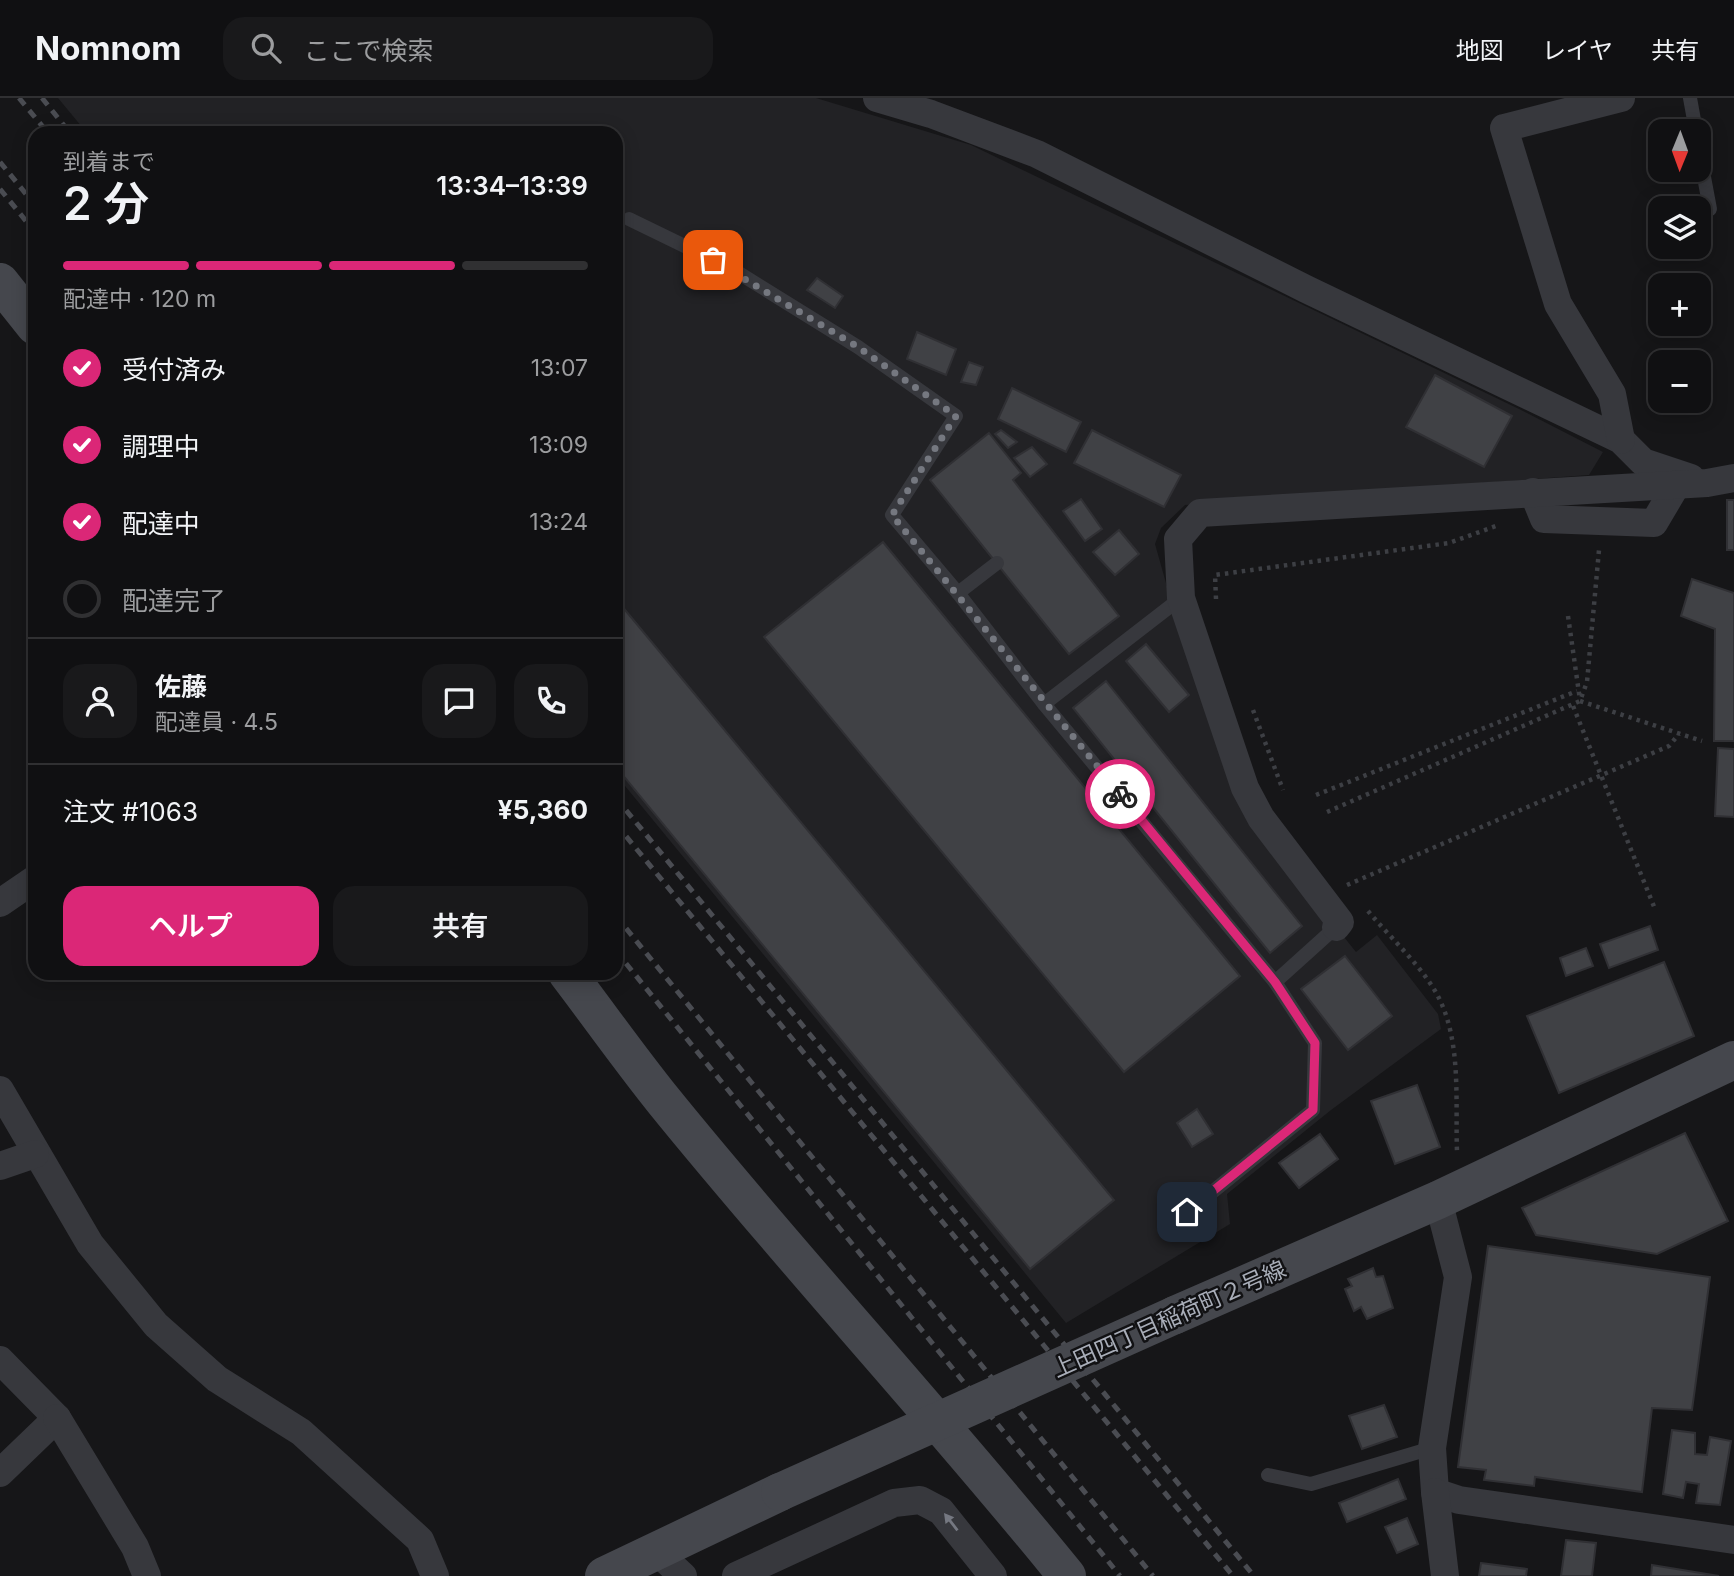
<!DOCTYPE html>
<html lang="ja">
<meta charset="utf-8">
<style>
:root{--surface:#101012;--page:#19191b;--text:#f1f3f6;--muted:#9c9d9f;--line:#303032;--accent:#db2777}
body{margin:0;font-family:Inter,"Noto Sans JP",sans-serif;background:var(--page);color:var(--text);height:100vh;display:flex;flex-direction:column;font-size:26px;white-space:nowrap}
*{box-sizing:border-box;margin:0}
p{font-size:23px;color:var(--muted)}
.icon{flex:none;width:38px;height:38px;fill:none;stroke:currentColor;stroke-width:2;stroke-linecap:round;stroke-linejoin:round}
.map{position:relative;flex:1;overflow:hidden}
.sheet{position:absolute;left:28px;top:28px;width:595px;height:854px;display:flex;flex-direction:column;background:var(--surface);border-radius:21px;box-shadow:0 4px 18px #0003,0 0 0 2px var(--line)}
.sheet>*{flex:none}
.needle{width:46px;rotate:181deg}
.controls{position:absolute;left:1648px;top:21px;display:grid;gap:14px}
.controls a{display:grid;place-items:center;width:63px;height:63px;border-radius:14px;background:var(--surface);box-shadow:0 4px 18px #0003,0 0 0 2px var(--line);font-size:35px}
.pin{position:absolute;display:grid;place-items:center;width:60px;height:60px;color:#fff;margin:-30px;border-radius:14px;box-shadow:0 4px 10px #0006}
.courier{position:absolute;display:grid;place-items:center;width:70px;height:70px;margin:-35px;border:5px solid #db2777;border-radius:50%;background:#fff;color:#222;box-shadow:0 2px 9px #0007}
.overview em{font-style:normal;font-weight:600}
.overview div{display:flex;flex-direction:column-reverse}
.overview{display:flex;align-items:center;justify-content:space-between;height:119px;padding:0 35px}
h1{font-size:46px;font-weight:600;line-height:52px}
.bar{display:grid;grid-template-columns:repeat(4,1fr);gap:10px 7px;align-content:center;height:84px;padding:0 35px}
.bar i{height:9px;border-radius:5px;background:var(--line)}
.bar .selected{background:var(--accent)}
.bar p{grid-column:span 4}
.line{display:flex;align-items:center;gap:18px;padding:0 35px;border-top:2px solid var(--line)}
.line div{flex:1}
.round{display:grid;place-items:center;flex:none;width:74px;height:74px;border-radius:21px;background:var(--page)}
ol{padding:0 35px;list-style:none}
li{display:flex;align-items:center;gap:21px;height:77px}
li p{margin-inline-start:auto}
li .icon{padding:7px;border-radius:50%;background:var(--accent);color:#fff;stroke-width:4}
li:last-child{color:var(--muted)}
li i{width:38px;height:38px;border:4px solid var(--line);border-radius:50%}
.cta{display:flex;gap:14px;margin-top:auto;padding:14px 35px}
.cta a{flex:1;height:80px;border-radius:21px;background:var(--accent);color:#fff;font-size:28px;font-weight:600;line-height:80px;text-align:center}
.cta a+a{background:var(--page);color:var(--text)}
header{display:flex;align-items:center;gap:42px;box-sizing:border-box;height:98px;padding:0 35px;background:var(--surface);border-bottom:2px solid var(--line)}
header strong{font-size:33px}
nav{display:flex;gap:38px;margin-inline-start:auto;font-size:24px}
.search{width:490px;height:63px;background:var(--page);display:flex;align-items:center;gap:18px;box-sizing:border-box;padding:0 24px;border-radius:21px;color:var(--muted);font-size:26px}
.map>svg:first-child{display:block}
.built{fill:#222225}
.building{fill:#404145;stroke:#303034;stroke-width:2}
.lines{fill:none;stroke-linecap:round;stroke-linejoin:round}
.path{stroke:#3d3f44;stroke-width:4.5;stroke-dasharray:3.5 5;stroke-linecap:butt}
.lane{stroke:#37383d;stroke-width:14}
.street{stroke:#37383d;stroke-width:28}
.secondary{stroke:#45474d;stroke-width:38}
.rail{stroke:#4a4c52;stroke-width:5;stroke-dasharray:9 7;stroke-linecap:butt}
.secondary-bridge{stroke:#45474d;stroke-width:38}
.oneway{fill:#757881}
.done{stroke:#757880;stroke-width:7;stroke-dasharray:0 12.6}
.route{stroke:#db2777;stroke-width:9}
.labels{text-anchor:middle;stroke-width:5;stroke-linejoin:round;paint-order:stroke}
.street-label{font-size:23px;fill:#a8adb8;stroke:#111113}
</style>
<header>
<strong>Nomnom</strong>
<div class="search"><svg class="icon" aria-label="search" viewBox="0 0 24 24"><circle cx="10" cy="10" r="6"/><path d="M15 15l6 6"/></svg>ここで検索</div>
<nav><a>地図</a><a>レイヤ</a><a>共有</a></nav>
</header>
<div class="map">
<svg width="1734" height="1478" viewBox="0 0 1734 1478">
<rect width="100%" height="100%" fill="#161618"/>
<path class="built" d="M 58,0 L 816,0 L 971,47 L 1519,311 L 1603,354 L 1589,377 L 1185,407 L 1161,430 L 1155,446 L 1175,517 L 1287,768 L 1356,854 L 1377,837 L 1438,916 L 1441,931 L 1331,1012 L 1227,1096 L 1230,1126 L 1066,1225 L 616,677 L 616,35 L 87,35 Z"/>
<g class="building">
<path d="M 817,180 L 843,198 L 835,210 L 807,192 Z"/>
<path d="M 917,234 L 956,251 L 946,277 L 907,261 Z"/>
<path d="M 969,264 L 983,269 L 976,287 L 961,284 Z"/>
<path d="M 1435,277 L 1512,318 L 1484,369 L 1406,329 Z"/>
<path d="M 1012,290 L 1081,324 L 1066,354 L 998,321 Z"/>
<path d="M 1001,332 L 1017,344 L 1008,350 L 995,336 Z"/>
<path d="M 1092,332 L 1181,377 L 1164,409 L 1074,365 Z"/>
<path d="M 989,335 L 1021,375 L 1013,382 L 1119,518 L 1069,556 L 930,382 Z"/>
<path d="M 1032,349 L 1047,366 L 1030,379 L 1014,360 Z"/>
<path d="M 1081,401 L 1102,431 L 1085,443 L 1063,413 Z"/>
<rect x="1727" y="402" width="7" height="50"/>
<path d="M 1119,432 L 1139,456 L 1115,477 L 1093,454 Z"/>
<path d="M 883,444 L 1240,878 L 1124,974 L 764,539 Z"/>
<path d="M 1692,481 L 1734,495 L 1734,643 L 1714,643 L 1715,531 L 1681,518 Z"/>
<path d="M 616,501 L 1114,1102 L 1030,1171 L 616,669 Z"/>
<path d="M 1146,546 L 1189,597 L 1169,614 L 1126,563 Z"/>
<path d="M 1106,583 L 1302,828 L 1270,855 L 1073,610 Z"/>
<path d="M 1718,650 L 1734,651 L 1734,719 L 1715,718 Z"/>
<path d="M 1650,828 L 1658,852 L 1609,870 L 1600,846 Z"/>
<path d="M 1586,850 L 1593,868 L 1566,878 L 1560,860 Z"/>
<path d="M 1345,858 L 1392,918 L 1348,952 L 1301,891 Z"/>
<path d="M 1664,864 L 1694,938 L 1559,995 L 1527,918 Z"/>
<path d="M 1417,987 L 1440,1049 L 1395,1066 L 1371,1003 Z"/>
<path d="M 1197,1011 L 1213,1036 L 1192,1049 L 1177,1025 Z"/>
<path d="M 1685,1035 L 1728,1123 L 1657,1156 L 1536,1137 L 1522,1110 Z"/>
<path d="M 1320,1036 L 1338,1061 L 1299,1090 L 1279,1065 Z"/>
<path d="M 1488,1148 L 1710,1179 L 1692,1312 L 1652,1310 L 1642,1394 L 1535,1379 L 1534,1388 L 1484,1382 L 1486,1372 L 1458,1369 Z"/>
<path d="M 1373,1170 L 1376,1179 L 1383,1178 L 1393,1210 L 1367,1221 L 1361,1209 L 1354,1213 L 1345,1191 L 1352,1188 L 1348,1181 Z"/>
<path d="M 1384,1307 L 1397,1339 L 1362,1351 L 1349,1318 Z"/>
<path d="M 1672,1332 L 1695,1335 L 1695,1356 L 1707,1357 L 1710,1339 L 1731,1343 L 1720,1407 L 1696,1405 L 1699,1386 L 1686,1384 L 1683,1400 L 1663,1396 Z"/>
<path d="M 1398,1381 L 1406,1401 L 1347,1424 L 1339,1405 Z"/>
<path d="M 1407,1420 L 1418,1446 L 1397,1455 L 1385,1429 Z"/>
<path d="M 1566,1442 L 1596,1445 L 1592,1478 L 1561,1478 Z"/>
<path d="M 1481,1465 L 1527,1471 L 1526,1478 L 1479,1478 Z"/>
<path d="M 1652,1467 L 1719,1478 L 1651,1478 Z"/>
</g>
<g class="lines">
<g class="path">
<path d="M 1216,501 L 1215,477 L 1449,445 L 1496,428"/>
<path d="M 1568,518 L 1580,602"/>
<path d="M 1580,603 L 1702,643"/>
<path d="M 1573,608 L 1655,811"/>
<path d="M 1253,612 L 1283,692"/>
<path d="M 1316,697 L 1577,593"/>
<path d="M 1327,714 L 1580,603 L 1587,584 L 1599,452"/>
<path d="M 1347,787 L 1669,648 L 1679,636"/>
<path d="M 1368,813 C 1389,838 1415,862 1432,888 C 1463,935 1455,1000 1457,1054"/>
</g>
<g class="lane">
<path d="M 1690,0 L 1696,33"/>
<path d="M 1699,52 L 1710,111"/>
<path d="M 629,121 L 734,172 L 858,249 L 956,318 L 892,417 L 958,495"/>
<path d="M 997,465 L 958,495 L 1044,606"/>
<path d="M 1181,500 L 1044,606 L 1275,884"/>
<path d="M 1168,1130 L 1313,1012 L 1315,945 L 1275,884 L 1336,829"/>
<path d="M 1268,1377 L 1311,1386 L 1432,1350"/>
</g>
<g class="street">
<path d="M 877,0 L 931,16 L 1037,56 L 1306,191 L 1621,342 L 1643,364 L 1691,380"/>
<path d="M 1621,342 L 1612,296 L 1558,206 L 1504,30 L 1621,0"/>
<path d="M 1533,394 L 1544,421 L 1654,425 L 1677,386"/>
<path d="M 0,805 L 35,781"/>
<path d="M 1336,829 L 1340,824 L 1261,720 L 1245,690 L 1181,500 L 1178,441 L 1200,415 L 1707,385 L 1734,380"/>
<path d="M 0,992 L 90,1146 L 156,1227 L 217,1281 L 301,1334 L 420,1442 L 435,1478"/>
<path d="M 0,1068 L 35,1056"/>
<path d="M 1438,1102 L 1458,1179 L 1432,1350 L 1435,1394 L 1459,1402 L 1734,1442"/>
<path d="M 0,1262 L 57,1320 L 0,1375"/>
<path d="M 57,1320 L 135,1449 L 147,1478"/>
<path d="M 1435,1394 L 1445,1478"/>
<path d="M 657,1454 L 683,1478"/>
<path d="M 736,1478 L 894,1405 L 920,1402 L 941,1413 L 993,1478"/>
</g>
<g class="secondary">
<path d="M 0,184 L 35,228"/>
<path d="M 567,875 C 599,917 630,961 663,1002 C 794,1164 936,1316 1067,1478"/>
<path d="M 1175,1217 L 1438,1102 L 1734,962"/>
<path d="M 604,1478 L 780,1394"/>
</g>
<g class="rail">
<path d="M 19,0 L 48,35"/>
<path d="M 42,0 L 70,35"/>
<path d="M 0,64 L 35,107"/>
<path d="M 0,91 L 35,134"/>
<path d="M 616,700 L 1254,1478"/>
<path d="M 616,726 L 1233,1478"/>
<path d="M 616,818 L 1153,1478"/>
<path d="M 616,853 L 1120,1478"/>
</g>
<path class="secondary-bridge" d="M 780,1394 L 1175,1217"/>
</g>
<defs><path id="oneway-solid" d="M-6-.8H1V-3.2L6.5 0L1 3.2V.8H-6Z" transform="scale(1.75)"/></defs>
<use class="oneway" href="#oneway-solid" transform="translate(951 1424) rotate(-128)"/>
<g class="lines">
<path class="done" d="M 713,162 L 858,249 L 956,318 L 892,417 L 1120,696"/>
<path class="route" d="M 1120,696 L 1275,884 L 1315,945 L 1313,1012 L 1187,1114"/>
</g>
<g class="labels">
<g class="street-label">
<text transform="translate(1169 1221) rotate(-24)" y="8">上田四丁目稲荷町２号線</text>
</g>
</g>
</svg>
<div class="controls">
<a><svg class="needle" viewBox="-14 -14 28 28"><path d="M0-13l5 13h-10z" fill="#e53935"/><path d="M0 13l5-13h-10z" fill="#9c9d9f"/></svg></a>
<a><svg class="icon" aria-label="layers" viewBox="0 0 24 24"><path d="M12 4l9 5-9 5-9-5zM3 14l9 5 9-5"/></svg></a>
<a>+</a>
<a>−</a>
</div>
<div class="pin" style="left:713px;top:162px;background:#ea580c"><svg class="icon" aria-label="bag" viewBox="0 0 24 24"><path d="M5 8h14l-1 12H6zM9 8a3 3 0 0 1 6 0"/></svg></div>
<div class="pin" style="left:1187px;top:1114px;background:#1f2937"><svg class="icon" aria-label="home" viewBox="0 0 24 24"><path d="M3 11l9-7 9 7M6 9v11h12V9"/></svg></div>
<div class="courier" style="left:1120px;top:696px"><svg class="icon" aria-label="bike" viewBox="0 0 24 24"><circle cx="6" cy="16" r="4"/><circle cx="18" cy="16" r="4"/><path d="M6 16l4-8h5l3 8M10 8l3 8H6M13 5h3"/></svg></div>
<section class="sheet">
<div class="overview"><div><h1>2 分</h1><p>到着まで</p></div><em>13:34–13:39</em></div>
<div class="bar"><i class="selected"></i><i class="selected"></i><i class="selected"></i><i></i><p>配達中 · 120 m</p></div>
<ol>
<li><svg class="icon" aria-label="check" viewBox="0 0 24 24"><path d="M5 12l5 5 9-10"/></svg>受付済み<p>13:07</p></li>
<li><svg class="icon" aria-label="check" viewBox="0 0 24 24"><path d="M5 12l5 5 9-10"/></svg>調理中<p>13:09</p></li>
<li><svg class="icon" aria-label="check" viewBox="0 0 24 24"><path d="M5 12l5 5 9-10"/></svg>配達中<p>13:24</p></li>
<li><i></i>配達完了</li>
</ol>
<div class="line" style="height:126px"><a class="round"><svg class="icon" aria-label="person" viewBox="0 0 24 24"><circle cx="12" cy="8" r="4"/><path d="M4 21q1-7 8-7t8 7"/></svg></a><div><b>佐藤</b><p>配達員 · 4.5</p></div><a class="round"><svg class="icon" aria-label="chat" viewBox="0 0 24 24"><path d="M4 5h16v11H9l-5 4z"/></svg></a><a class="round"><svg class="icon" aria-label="phone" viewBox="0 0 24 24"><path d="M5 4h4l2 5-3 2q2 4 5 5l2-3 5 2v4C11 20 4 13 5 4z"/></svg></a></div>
<div class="line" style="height:91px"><div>注文 #1063</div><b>¥5,360</b></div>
<div class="cta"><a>ヘルプ</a><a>共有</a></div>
</section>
</div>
